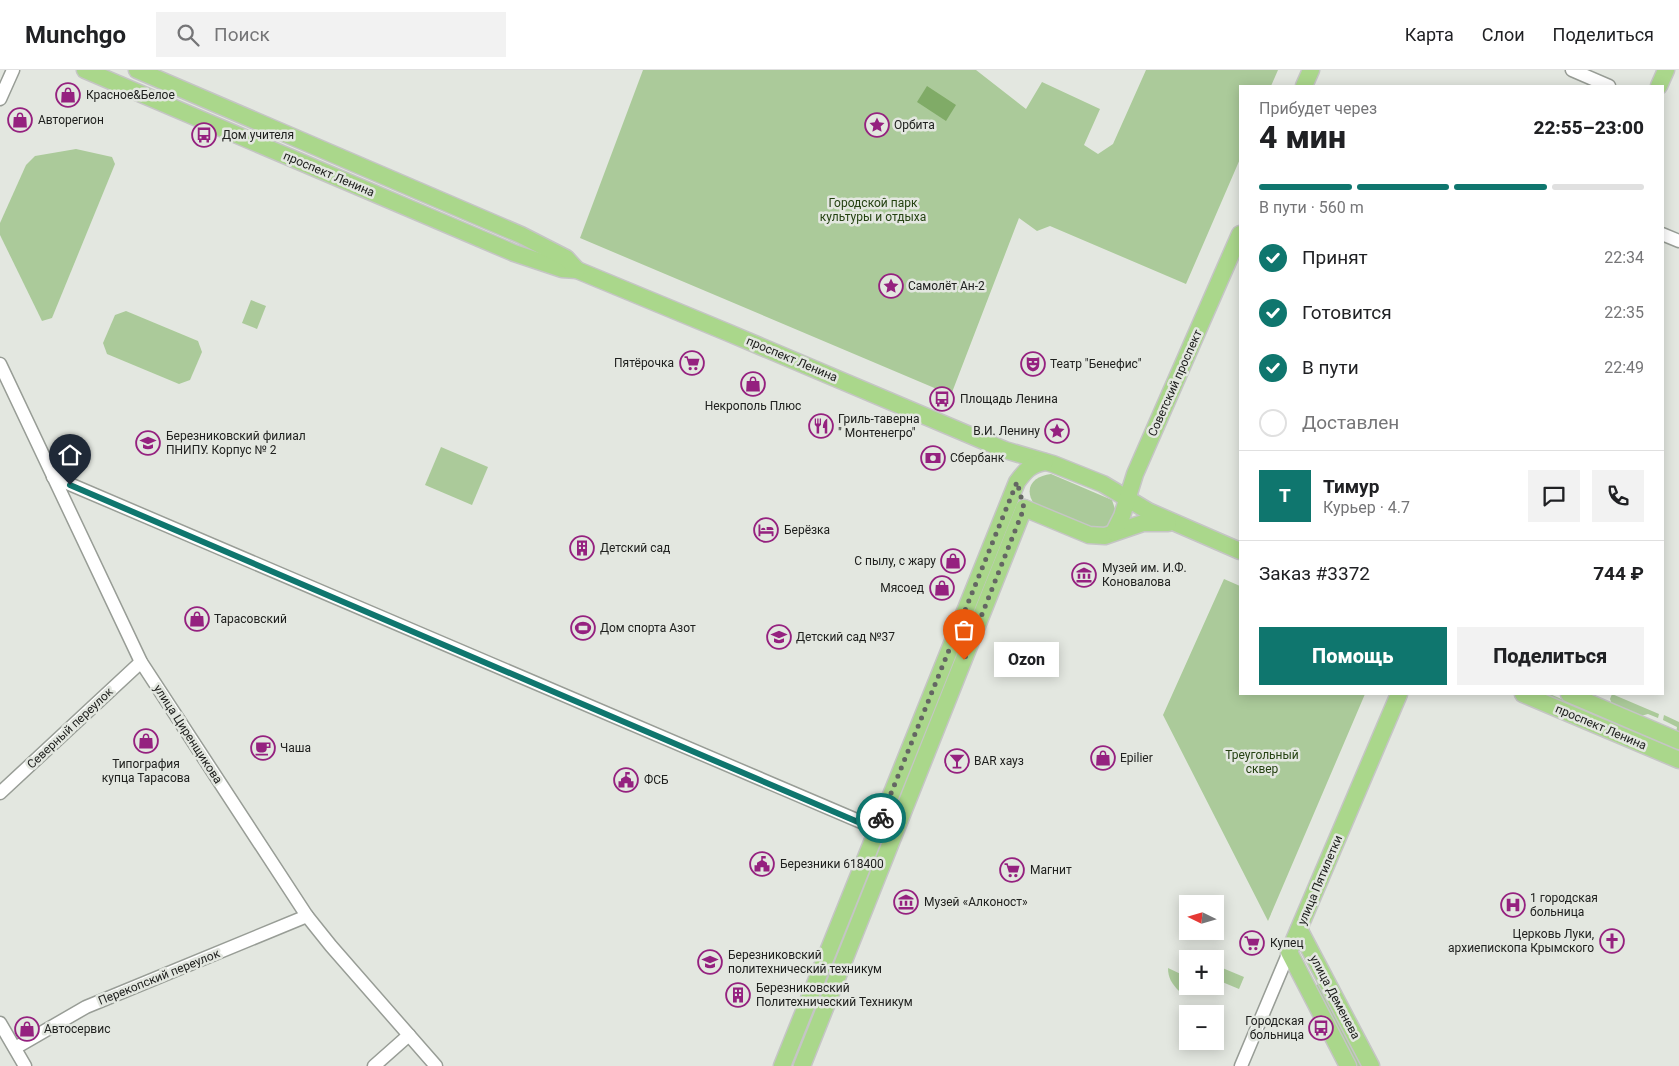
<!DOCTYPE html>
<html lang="ru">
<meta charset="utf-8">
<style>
:root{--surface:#fff;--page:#f2f2f2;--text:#202124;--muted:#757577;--line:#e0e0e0;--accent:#0f766e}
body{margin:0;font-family:Roboto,sans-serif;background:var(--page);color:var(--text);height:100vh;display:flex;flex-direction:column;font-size:19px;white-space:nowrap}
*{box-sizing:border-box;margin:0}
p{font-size:16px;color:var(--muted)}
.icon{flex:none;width:28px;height:28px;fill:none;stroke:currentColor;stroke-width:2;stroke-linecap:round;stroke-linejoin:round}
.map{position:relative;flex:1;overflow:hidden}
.details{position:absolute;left:1239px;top:15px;width:425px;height:610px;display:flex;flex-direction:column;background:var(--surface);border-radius:0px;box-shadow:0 2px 12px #0003}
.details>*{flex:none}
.needle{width:32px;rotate:275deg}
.buttons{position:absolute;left:1179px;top:825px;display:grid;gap:10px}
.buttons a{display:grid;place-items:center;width:45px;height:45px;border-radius:0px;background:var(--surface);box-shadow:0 2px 12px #0003;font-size:25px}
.pin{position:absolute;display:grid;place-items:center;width:42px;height:42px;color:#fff;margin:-51px -21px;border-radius:50% 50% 50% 0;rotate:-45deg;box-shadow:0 0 5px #0007}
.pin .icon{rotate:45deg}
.courier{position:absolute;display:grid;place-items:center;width:50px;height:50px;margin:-25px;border:4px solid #0f766e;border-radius:50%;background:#fff;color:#222;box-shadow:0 1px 6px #0007}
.bubble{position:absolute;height:35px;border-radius:0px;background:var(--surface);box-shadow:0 2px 12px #0003;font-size:16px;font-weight:800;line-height:35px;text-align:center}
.headline em{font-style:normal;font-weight:800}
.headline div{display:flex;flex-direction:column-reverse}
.headline{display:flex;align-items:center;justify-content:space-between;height:85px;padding:0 20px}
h1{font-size:32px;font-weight:800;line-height:38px}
.bar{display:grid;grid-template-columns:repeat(4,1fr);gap:8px 5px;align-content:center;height:60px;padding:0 20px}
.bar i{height:6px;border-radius:4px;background:var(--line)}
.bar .current{background:var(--accent)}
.bar p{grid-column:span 4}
.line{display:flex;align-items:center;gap:12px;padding:0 20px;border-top:1px solid var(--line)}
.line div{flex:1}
.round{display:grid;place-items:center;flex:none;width:52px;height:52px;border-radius:0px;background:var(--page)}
ol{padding:0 20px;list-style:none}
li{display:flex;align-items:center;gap:15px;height:55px}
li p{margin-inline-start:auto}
li .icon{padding:5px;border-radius:50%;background:var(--accent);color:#fff;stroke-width:4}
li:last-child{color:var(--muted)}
li i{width:28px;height:28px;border:2px solid var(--line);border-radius:50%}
.primary-button{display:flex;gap:10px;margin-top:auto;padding:10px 20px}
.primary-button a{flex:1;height:58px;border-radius:0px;background:var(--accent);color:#fff;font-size:20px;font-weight:800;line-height:58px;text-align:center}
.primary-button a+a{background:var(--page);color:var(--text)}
header{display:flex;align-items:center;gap:30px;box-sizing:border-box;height:70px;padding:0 25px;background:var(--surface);border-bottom:1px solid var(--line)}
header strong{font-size:24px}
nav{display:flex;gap:28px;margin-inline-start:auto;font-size:18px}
.search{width:350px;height:45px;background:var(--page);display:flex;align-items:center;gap:12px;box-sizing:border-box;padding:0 18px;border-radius:0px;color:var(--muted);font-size:19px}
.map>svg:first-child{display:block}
.green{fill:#abca9a}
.water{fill:#80ab67}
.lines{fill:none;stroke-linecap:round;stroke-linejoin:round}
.minor-casing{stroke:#989d96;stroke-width:15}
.major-casing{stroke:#c5c5c5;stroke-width:19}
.minor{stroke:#fff;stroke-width:12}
.major{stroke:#aad78b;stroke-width:16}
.done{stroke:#646663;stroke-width:5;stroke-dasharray:0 9}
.route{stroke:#0f766e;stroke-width:6}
.labels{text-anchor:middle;stroke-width:5;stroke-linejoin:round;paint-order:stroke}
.poi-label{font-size:12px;fill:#20211f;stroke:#e3e7e0;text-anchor:start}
.street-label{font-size:12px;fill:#20211f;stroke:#e3e7e0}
.park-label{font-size:12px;fill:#244111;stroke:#e3e7e0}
</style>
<header>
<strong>Munchgo</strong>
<div class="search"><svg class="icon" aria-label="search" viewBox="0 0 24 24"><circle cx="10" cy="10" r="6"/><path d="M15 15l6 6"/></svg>Поиск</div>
<nav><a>Карта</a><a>Слои</a><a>Поделиться</a></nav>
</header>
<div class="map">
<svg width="1679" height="996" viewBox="0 0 1679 996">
<rect width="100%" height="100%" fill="#e3e7e0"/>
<g class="green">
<path d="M 643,0 L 976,0 L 1026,39 L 1042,12 L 1100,39 L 1084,75 L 1098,84 L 1113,74 L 1146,0 L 1278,0 L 1271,16 L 1240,16 L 1240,89 L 1186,214 L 1050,156 L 1037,161 L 1019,148 L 951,325 L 580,168 Z"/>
<path d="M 76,79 L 112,87 L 115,94 L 52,248 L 42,251 L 0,165 L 0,153 L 26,95 L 35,86 Z"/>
<path d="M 251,230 L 266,236 L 257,259 L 242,253 Z"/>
<path d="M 126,241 L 198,271 L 202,282 L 190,310 L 179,314 L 107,284 L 103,273 L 115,245 Z"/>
<path d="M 441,377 L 488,397 L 472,435 L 425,415 Z"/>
<path d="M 1051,404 L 1112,430 L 1115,439 L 1114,451 L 1106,459 L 1093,460 L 1034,434 C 1023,417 1034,406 1051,404 Z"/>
<path d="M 1224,509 L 1240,516 L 1240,624 L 1365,624 L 1268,851 L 1163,645 Z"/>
<path d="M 1541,624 L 1550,624 L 1679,680 L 1679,684 Z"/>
<path d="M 1612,624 L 1659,644 L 1658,648 L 1648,644 L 1637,647 L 1613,637 L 1610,629 Z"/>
<path d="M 1664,645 L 1679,652 L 1679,665 L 1676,663 L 1677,657 L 1663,650 Z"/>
<path d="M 1220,897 L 1244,907 L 1239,919 L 1215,909 Z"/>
<path d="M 1168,898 L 1185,906 L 1179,921 C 1172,914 1168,908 1168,898 Z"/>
<path d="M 1321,913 L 1364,996 L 1352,996 L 1314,916 Z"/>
<path d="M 1189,916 L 1210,916 C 1203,923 1196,924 1186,924 Z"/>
</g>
<path class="water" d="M 927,16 L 956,35 L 946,51 L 917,32 Z"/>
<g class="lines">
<g class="minor-casing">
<g id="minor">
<path d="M 1572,0 L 1609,16"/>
<path d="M 0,29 L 13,0"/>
<path d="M 1662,164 L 1679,171"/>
<path d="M 0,294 L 141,592 L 307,846 L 331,876 L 436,996"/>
<path d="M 53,407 L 894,766"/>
<path d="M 0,723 L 141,592"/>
<path d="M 0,953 L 25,996"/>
<path d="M 15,978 L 86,937 L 307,846"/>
<path d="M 374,996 L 409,965"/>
<path d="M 1241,996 L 1289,882"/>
</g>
</g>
<g class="major-casing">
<g id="major">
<path d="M 85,0 L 514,183 L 562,199 L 577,200 L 729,263 L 1005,380 L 1053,394 L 1103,414 L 1148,441 L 1240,481"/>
<path d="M 137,0 L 521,165 L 566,188 L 577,200"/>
<path d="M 1304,16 L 1311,0"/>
<path d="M 1659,16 L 1666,0"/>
<path d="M 1024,438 L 1089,465 L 1105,466 L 1143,453 L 1168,453"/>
<path d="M 1114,462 L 1122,446 L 1135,404 L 1240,164"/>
<path d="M 1523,624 L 1679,690"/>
<path d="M 1569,624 L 1679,671"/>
<path d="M 1299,859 L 1371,996"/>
<path d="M 782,996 L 1017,412 C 1025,401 1031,394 1045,392"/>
<path d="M 802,996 L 1024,438"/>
<path d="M 1348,996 L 1289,882 L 1399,624"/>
</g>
</g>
<use href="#minor" class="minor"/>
<use href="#major" class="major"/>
</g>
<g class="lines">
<path class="done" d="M 881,748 L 1017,412 L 1024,438 L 964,590"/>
<path class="route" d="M 70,415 L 858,752 L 877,759 L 881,748"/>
</g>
<defs>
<g id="shop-ring" transform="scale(1.25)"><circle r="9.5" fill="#e3e7e0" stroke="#95217f" stroke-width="1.5"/><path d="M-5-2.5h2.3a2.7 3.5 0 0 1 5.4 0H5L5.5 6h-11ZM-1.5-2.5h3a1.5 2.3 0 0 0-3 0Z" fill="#95217f"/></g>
<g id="sight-ring" transform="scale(1.25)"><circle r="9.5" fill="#e3e7e0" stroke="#95217f" stroke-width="1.5"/><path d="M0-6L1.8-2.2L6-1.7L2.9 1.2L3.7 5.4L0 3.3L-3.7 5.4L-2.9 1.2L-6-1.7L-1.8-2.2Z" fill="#95217f"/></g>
<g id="bus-ring" transform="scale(1.25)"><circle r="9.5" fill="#e3e7e0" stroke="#95217f" stroke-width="1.5"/><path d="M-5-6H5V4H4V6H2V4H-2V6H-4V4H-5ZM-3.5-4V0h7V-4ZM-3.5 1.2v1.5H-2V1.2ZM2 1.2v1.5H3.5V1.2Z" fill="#95217f"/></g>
<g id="supermarket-ring" transform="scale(1.25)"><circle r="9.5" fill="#e3e7e0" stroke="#95217f" stroke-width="1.5"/><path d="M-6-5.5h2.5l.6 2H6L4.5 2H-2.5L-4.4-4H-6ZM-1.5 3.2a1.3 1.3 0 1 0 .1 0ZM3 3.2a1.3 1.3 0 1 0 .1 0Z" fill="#95217f"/></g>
<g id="theatre-ring" transform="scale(1.25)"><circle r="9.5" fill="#e3e7e0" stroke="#95217f" stroke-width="1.5"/><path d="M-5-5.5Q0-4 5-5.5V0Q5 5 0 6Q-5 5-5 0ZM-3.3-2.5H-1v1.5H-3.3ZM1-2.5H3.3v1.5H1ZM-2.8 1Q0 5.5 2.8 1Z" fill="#95217f"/></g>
<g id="restaurant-ring" transform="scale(1.25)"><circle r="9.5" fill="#e3e7e0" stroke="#95217f" stroke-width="1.5"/><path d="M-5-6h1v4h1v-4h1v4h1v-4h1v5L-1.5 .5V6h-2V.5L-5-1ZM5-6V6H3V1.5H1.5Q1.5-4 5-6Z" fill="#95217f"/></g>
<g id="university-ring" transform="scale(1.25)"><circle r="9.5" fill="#e3e7e0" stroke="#95217f" stroke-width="1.5"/><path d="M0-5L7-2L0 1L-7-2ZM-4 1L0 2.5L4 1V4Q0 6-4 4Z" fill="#95217f"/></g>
<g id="bank-ring" transform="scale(1.25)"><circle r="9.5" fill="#e3e7e0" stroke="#95217f" stroke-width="1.5"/><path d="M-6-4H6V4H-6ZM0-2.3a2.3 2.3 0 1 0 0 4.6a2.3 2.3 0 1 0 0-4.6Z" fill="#95217f"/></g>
<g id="hotel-ring" transform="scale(1.25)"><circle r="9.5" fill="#e3e7e0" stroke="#95217f" stroke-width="1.5"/><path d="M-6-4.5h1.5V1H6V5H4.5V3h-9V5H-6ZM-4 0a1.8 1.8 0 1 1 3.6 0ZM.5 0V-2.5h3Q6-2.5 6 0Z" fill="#95217f"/></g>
<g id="building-ring" transform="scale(1.25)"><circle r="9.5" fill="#e3e7e0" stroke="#95217f" stroke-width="1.5"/><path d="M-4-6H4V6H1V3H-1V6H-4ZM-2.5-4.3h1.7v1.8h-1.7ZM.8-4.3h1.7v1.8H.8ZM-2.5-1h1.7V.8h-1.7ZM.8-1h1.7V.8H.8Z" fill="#95217f"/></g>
<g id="museum-ring" transform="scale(1.25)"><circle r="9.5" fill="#e3e7e0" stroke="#95217f" stroke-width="1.5"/><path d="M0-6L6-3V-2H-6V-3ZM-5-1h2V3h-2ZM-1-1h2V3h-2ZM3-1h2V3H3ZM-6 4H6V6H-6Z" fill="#95217f"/></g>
<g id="stadium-ring" transform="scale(1.25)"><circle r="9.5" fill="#e3e7e0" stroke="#95217f" stroke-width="1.5"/><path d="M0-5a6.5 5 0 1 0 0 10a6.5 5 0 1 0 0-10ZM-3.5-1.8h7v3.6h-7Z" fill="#95217f"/></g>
<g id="school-ring" transform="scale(1.25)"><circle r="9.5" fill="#e3e7e0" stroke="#95217f" stroke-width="1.5"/><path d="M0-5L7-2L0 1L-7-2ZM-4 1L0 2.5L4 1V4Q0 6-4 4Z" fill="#95217f"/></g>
<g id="cafe-ring" transform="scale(1.25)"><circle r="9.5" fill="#e3e7e0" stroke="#95217f" stroke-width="1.5"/><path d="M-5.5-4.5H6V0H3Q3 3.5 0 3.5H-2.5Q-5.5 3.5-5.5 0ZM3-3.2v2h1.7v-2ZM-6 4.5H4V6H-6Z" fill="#95217f"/></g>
<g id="bar-ring" transform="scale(1.25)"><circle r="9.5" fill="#e3e7e0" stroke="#95217f" stroke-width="1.5"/><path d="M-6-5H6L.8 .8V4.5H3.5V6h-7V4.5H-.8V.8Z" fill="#95217f"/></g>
<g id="civic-ring" transform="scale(1.25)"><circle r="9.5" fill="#e3e7e0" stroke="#95217f" stroke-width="1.5"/><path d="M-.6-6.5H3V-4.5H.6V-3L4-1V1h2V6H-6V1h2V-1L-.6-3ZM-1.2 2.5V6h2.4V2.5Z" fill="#95217f"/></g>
<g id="hospital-ring" transform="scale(1.25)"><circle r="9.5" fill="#e3e7e0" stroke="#95217f" stroke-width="1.5"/><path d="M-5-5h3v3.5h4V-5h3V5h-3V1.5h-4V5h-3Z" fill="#95217f"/></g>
<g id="church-ring" transform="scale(1.25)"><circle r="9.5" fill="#e3e7e0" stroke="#95217f" stroke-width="1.5"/><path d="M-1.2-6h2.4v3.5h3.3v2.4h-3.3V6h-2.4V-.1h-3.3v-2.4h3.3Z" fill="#95217f"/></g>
</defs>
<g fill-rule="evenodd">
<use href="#shop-ring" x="68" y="25"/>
<use href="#shop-ring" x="20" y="50"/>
<use href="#sight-ring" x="877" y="55"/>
<use href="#bus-ring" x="204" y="65"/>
<use href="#sight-ring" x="891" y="216"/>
<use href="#supermarket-ring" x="692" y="293"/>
<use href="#theatre-ring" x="1033" y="294"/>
<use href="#shop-ring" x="753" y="314"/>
<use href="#bus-ring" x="942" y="329"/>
<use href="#restaurant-ring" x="821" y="356"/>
<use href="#sight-ring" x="1057" y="361"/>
<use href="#university-ring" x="148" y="373"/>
<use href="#bank-ring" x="933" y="388"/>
<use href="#hotel-ring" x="766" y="460"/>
<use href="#building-ring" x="582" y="478"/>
<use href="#shop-ring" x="953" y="491"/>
<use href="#museum-ring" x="1084" y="505"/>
<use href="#shop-ring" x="942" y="518"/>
<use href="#shop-ring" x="197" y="549"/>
<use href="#stadium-ring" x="583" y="558"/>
<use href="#school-ring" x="779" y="567"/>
<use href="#shop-ring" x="146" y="671"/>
<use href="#cafe-ring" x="263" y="678"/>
<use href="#shop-ring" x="1103" y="688"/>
<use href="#bar-ring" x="957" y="691"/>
<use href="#civic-ring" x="626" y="710"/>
<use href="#civic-ring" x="762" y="794"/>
<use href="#supermarket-ring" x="1012" y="800"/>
<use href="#museum-ring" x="906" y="832"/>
<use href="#hospital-ring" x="1513" y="835"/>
<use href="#church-ring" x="1612" y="871"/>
<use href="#supermarket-ring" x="1252" y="873"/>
<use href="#university-ring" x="710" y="892"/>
<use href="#building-ring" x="738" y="925"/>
<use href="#bus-ring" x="1321" y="958"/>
<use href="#shop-ring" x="27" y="959"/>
</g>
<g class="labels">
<g class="poi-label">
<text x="86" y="29">Красное&amp;Белое</text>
<text x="38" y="54">Авторегион</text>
<text x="894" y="59">Орбита</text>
<text x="222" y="69">Дом учителя</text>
<text x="908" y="220">Самолёт Ан-2</text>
<text x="674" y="297" text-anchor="end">Пятёрочка</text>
<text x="1050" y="298">Театр "Бенефис"</text>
<text x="960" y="333">Площадь Ленина</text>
<text x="753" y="340" text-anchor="middle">Некрополь Плюс</text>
<text x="838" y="353">Гриль-таверна<tspan x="838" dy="14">" Монтенегро"</tspan></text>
<text x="1040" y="365" text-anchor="end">В.И. Ленину</text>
<text x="166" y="370">Березниковский филиал<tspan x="166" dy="14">ПНИПУ. Корпус № 2</tspan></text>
<text x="950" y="392">Сбербанк</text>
<text x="784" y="464">Берёзка</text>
<text x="600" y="482">Детский сад</text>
<text x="936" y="495" text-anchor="end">С пылу, с жару</text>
<text x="1102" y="502">Музей им. И.Ф.<tspan x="1102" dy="14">Коновалова</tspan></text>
<text x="924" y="522" text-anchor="end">Мясоед</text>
<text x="214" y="553">Тарасовский</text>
<text x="600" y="562">Дом спорта Азот</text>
<text x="796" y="571">Детский сад №37</text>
<text x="280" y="682">Чаша</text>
<text x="1120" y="692">Epilier</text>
<text x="974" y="695">BAR хауз</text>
<text x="146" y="698" text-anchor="middle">Типография<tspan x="146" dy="14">купца Тарасова</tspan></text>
<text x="644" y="714">ФСБ</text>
<text x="780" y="798">Березники 618400</text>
<text x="1030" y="804">Магнит</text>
<text x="1530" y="832">1 городская<tspan x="1530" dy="14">больница</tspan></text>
<text x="924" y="836">Музей «Алконост»</text>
<text x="1594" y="868" text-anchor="end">Церковь Луки,<tspan x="1594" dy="14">архиепископа Крымского</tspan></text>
<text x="1270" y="877">Купец</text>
<text x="728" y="889">Березниковский<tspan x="728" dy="14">политехнический техникум</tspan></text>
<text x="756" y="922">Березниковский<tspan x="756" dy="14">Политехнический Техникум</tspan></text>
<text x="1304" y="955" text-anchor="end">Городская<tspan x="1304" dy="14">больница</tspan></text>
<text x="44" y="963">Автосервис</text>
</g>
<g class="street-label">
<text transform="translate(329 104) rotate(23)" y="4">проспект Ленина</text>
<text transform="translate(792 289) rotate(23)" y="4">проспект Ленина</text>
<text transform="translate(1175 313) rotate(-66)" y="4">Советский проспект</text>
<text transform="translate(1601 657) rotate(23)" y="4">проспект Ленина</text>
<text transform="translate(70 658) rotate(-43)" y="4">Северный переулок</text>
<text transform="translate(188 664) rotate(57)" y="4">улица Циренщикова</text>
<text transform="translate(1320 810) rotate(-67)" y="4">улица Пятилетки</text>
<text transform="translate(159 907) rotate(-22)" y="4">Перекопский переулок</text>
<text transform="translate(1335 927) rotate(62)" y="4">улица Деменева</text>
</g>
<g class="park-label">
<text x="873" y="137">Городской парк<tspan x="873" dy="14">культуры и отдыха</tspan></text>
<text x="1262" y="689">Треугольный<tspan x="1262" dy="14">сквер</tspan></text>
</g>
</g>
</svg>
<div class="buttons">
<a><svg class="needle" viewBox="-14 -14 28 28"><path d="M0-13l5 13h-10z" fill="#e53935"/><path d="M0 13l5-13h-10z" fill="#757577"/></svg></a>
<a>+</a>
<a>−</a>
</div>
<div class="pin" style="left:964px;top:590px;background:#ea580c"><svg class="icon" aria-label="bag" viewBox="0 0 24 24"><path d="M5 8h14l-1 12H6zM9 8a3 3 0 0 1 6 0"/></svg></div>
<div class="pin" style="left:70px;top:415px;background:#1f2937"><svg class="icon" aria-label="home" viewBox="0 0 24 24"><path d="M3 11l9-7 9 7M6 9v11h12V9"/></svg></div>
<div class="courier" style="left:881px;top:748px"><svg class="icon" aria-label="bike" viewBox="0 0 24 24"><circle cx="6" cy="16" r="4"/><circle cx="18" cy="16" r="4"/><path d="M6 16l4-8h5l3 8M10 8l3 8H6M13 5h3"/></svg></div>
<div class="bubble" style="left:994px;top:572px;width:65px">Ozon</div>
<section class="details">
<div class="headline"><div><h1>4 мин</h1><p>Прибудет через</p></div><em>22:55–23:00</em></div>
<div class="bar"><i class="current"></i><i class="current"></i><i class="current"></i><i></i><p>В пути · 560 m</p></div>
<ol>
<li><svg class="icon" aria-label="check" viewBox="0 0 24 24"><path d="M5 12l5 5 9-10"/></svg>Принят<p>22:34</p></li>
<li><svg class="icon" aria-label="check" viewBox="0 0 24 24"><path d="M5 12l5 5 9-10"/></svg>Готовится<p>22:35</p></li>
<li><svg class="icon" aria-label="check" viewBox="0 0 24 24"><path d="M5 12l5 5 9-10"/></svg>В пути<p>22:49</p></li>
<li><i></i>Доставлен</li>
</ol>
<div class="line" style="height:90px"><b class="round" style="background:var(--accent);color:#fff">Т</b><div><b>Тимур</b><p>Курьер · 4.7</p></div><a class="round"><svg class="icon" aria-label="chat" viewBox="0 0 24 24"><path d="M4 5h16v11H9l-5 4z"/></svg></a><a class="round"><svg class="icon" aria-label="phone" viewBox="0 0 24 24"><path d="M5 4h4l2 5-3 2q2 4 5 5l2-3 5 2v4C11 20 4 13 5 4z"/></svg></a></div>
<div class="line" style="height:65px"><div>Заказ #3372</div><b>744 ₽</b></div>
<div class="primary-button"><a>Помощь</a><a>Поделиться</a></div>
</section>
</div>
